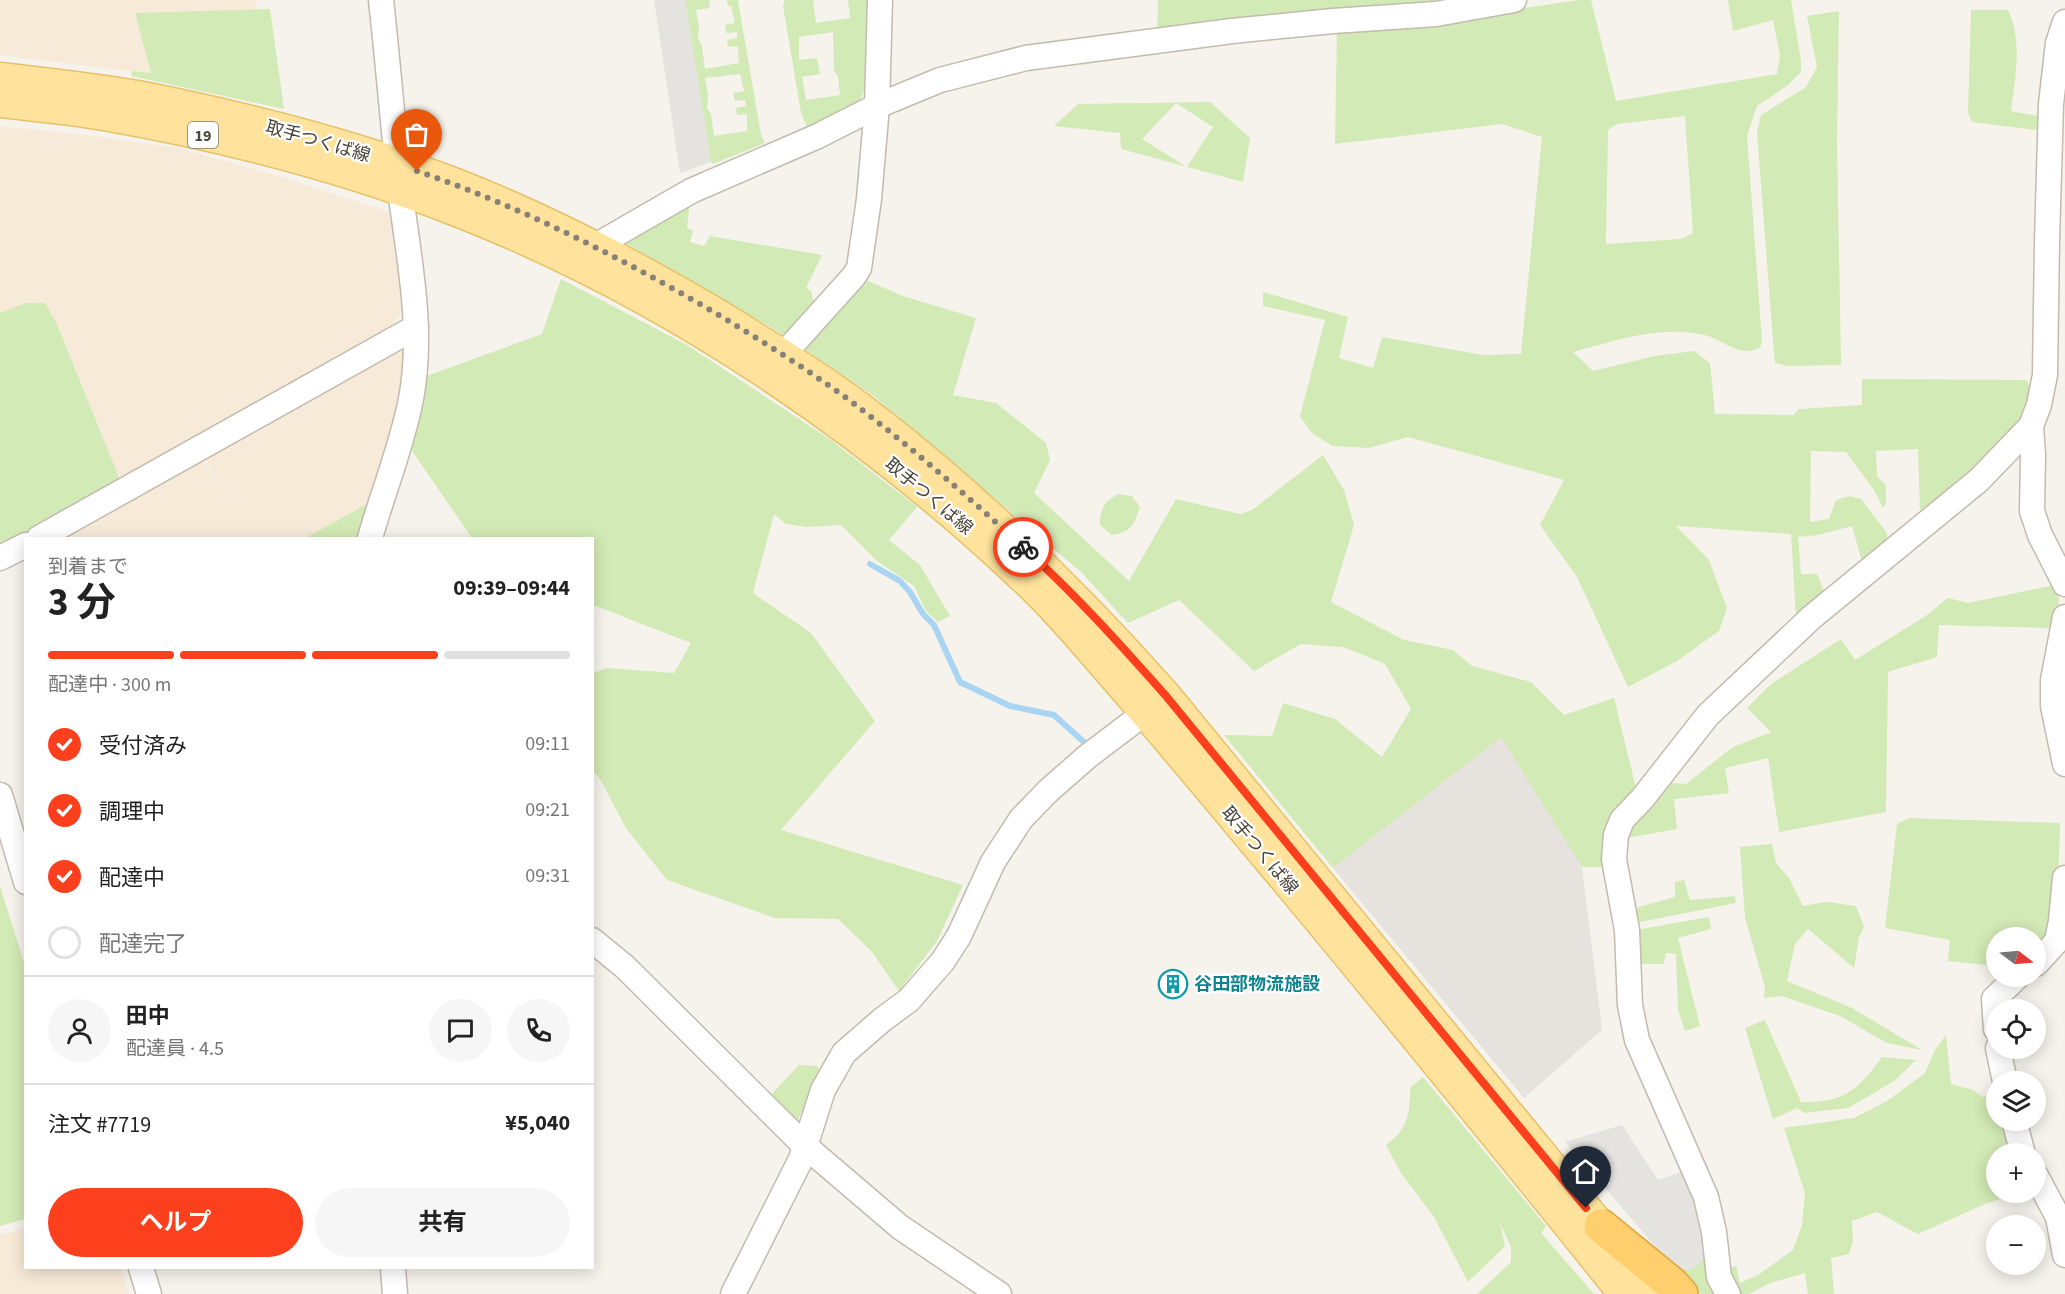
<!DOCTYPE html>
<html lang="ja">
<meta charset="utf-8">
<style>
:root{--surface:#fff;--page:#f6f6f6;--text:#222;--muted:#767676;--line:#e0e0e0;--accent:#fc3f1d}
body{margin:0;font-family:"Source Sans 3","Noto Sans JP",sans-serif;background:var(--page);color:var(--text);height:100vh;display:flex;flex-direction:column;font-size:22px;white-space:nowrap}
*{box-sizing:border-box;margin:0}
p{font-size:20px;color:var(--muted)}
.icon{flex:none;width:33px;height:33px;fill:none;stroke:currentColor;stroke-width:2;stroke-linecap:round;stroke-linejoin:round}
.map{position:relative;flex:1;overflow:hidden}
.drawer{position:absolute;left:24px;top:537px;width:570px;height:732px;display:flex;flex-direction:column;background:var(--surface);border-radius:0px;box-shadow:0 3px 15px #0003}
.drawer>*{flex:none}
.needle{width:39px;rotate:106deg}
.controls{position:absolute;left:1986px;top:927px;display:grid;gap:12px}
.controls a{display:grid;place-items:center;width:60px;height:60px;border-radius:50%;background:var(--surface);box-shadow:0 3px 15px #0003;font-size:30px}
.pin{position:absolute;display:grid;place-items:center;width:51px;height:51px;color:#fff;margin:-62px -26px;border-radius:50% 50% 50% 0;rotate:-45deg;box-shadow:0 0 6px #0007}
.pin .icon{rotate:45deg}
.courier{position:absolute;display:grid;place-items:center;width:60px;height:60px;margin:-30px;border:4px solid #fc3f1d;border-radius:50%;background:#fff;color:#222;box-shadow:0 2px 8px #0007}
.headline em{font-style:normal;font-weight:700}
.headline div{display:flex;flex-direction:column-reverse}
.headline{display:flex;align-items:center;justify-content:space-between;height:102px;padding:0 24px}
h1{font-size:39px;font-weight:700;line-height:45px}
.bar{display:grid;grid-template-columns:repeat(4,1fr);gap:9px 6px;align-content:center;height:72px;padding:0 24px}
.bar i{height:8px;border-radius:4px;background:var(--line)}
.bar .on{background:var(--accent)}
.bar p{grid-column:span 4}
.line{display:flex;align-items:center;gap:15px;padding:0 24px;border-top:2px solid var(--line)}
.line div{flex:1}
.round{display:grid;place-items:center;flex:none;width:63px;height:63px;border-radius:32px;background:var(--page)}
ol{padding:0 24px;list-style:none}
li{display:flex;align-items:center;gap:18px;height:66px}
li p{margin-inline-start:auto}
li .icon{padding:6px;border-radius:50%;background:var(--accent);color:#fff;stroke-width:4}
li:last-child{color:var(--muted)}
li i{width:33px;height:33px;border:3px solid var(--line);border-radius:50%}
.action{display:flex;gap:12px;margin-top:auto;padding:12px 24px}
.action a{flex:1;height:69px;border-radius:36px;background:var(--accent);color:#fff;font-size:24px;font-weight:700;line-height:69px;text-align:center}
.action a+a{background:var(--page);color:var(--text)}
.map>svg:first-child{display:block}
.commercial{fill:#f7ead8}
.industrial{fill:#e6e2dd}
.green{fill:#d2eab5;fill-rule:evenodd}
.parking{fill:#e5e3e0}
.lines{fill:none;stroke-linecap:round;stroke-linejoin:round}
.stream{stroke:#a9d4f2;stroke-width:6}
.minor-casing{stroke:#c2bbae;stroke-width:27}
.major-casing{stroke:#e6c16a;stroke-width:33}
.highway-casing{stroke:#e0a43c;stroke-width:36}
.minor{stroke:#fff;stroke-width:24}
.major{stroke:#ffe39c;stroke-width:30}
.highway{stroke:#ffcf6e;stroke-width:33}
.done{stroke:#878178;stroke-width:6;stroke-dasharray:0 10.8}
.route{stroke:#fc3f1d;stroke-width:8}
.labels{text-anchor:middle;stroke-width:4.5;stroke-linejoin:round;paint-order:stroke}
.shield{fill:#fff;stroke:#817c74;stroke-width:1.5}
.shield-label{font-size:16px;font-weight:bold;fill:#4b4439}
.street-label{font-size:18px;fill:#4b4439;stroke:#fff}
.culture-label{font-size:18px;font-weight:bold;fill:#0d838f;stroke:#fff;text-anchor:start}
</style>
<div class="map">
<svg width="2065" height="1294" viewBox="0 0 2065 1294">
<rect width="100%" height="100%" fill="#f6f3ec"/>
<g class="commercial">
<path d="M 0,0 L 256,0 L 257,11 L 135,13 L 151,74 L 0,55 Z"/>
<path d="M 0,126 L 94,136 L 178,148 L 285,178 L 392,213 L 404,309 L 391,326 L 120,480 L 57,324 L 26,303 L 0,313 Z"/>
<path d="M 403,348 L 405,358 L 399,405 L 367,504 L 305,538 L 45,538 L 200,458 L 243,508 L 201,456 Z"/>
<path d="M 25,1228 L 26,1268 L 121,1268 L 129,1294 L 0,1294 L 0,1235 Z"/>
</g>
<path class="industrial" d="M 1501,736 L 1582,867 L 1602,1030 L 1524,1098 L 1333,868 Z"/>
<g class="green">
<path d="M 685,0 L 716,0 L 709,0 L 710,8 L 696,10 L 699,28 L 698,39 L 702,46 L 705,69 L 739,63 L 738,46 L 728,47 L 727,40 L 737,38 L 737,32 L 726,33 L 725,25 L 735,23 L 731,6 L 728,6 L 727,0 L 738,0 L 761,135 L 765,143 L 713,164 L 711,162 ZM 740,74 L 744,91 L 733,93 L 735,101 L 745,100 L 746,106 L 736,108 L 737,115 L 747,114 L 747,131 L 714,136 L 711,114 L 707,108 L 708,96 L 705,78 Z"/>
<path d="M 785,0 L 815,0 L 813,1 L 816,23 L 850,18 L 848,0 L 867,0 L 864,90 L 860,100 L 807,127 L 801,113 L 783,6 ZM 833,32 L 834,71 L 838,76 L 840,95 L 806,100 L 802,77 L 820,74 L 817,58 L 799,60 L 799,37 Z"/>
<path d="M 1158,0 L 1483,0 L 1157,35 Z"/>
<path d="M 1580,0 L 1591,0 L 1616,101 L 1777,74 L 1780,55 L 1773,20 L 1733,31 L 1728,0 L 1791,0 L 1801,61 L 1801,72 L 1787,86 L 1757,106 L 1747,136 L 1762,341 L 1760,348 C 1738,358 1725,340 1704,335 C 1660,325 1615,341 1573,352 L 1593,371 L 1655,356 L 1694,351 L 1710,363 L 1715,414 L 1794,415 L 1799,409 L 1862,405 L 1862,379 L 2027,380 L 2030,390 L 2029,410 L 2013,438 L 1935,501 L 1920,510 L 1918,449 L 1876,451 L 1877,476 L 1886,485 L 1886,503 L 1883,508 L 1874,490 L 1846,452 L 1811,451 L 1810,522 L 1829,519 L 1836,500 L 1850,496 L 1861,499 L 1887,533 L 1887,542 L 1862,562 L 1852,526 L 1818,535 L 1798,537 L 1801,574 L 1817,574 L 1824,591 L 1796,619 L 1791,534 L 1676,526 L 1709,560 L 1727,608 L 1719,631 L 1677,661 L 1628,687 L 1577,577 L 1540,525 L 1564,480 L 1408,437 L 1369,448 L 1332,446 L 1311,432 L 1300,416 L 1325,320 L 1263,306 L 1263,292 L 1348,317 L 1339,358 L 1373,368 L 1382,337 L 1483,355 L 1521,354 L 1542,137 L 1502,124 L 1335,144 L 1337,30 L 1460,17 ZM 1685,116 L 1693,233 L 1681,239 L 1606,244 L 1608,130 L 1617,124 Z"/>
<path d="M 270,9 L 284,109 L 131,76 L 132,71 L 151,73 L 135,13 Z"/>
<path d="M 1971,10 L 2008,10 C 2023,41 2015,79 2011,111 L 2038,116 L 2037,130 L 1972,122 L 1968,113 Z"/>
<path d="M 1839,11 L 1837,141 L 1841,365 L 1786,366 L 1775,363 L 1774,353 L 1757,132 L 1761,115 L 1806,87 L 1817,67 L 1807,16 Z"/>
<path d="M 1210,102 L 1250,138 L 1243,182 L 1121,149 L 1120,133 L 1054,126 L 1078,104 ZM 1176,103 L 1213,127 L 1187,167 L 1142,139 Z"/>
<path d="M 690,199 L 687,228 L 693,230 L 690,242 L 704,246 L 710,236 L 822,255 L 806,288 L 811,291 L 814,302 L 787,338 L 769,326 L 621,241 Z"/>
<path d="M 861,278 L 903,296 L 976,318 L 953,395 L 996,403 L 1046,443 L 1050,460 L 1034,493 L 1129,581 L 1176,499 L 1240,514 L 1252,510 L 1323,455 L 1344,490 L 1354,525 L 1331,602 L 1404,640 L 1453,650 L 1472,666 L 1531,682 L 1564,715 L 1614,698 L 1637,792 L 1605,867 L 1582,867 L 1501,737 L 1333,868 L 1224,735 L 1272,736 L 1283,703 L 1335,719 L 1382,757 L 1411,709 L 1385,664 L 1343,647 L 1301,644 L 1254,671 L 1179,600 L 1128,623 L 1081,572 L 875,397 L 802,347 Z"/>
<path d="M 561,279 L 687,345 L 831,440 L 917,507 L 889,540 L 920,565 L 950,616 L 938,622 L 926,611 L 914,586 L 877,561 L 841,525 L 806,527 L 786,524 L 774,514 L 753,593 L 811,633 L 875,721 L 781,830 L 963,885 L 937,941 L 899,991 L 872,952 L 838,919 L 775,918 L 667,880 L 626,828 L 600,779 L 593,771 L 593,673 L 607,668 L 674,673 L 691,643 L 593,605 L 592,538 L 472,538 L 408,445 L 424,377 L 542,334 Z"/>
<path d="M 26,303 L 45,303 L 57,324 L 120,480 L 0,547 L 0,313 Z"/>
<path d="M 1119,494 L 1132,496 L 1140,507 C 1134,524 1132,532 1112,535 L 1100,525 C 1100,509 1104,501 1119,494 Z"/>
<path d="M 367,504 L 358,538 L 305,538 Z"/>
<path d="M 2055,585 L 2059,599 L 2054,628 L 1939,625 L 1937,657 L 1888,672 L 1886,812 L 1779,832 L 1768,758 L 1725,768 L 1729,793 L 1674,799 L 1677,829 L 1627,838 L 1632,822 L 1671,783 L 1686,784 L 1733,747 L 1771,732 L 1747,708 L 1771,684 L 1841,639 L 1855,660 L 1927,615 L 1948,598 L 1968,603 Z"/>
<path d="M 1909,818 L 2060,823 L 2057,917 L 2048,937 L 2036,950 L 2036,938 L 1996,938 L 1996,966 L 1948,961 L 1950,940 L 1885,928 L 1897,824 Z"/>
<path d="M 1772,844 L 1776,863 L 1789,878 L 1803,906 L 1826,902 L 1856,906 L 1864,927 L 1859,937 L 1854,968 L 1808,929 L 1795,944 L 1787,981 L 1852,1008 L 1922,1050 L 1887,1043 L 1840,1016 L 1782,996 L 1764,998 L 1765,987 L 1745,918 L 1740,847 Z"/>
<path d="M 1684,880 L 1690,900 L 1735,896 L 1736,903 L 1635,923 L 1631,912 L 1639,907 L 1675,897 L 1675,882 Z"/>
<path d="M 0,886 L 25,966 L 25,1219 L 0,1226 Z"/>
<path d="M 1709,917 L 1711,929 L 1678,938 L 1700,1026 L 1685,1031 L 1678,1010 L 1676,954 L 1666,953 L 1664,964 L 1636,964 L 1636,930 Z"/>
<path d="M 1765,1020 L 1801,1102 C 1844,1103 1858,1090 1882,1057 L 1916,1060 L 1894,1081 L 1848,1108 L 1805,1113 L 1797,1108 L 1773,1119 L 1745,1028 Z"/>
<path d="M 1946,1035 L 1951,1084 L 1973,1090 L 1983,1097 L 1996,1093 L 1996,1120 L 2006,1121 L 2013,1153 L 1996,1154 L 1996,1192 L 2018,1193 L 1985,1204 L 1918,1234 L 1877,1212 L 1852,1221 L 1853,1241 L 1849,1254 L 1831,1258 L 1834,1294 L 1808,1294 L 1805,1273 L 1770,1283 L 1749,1294 L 1740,1294 L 1737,1291 L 1729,1268 L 1736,1266 L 1740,1283 L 1758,1275 L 1793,1250 L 1802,1225 L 1805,1193 L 1784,1128 L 1854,1118 L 1887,1101 L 1925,1073 L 1935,1050 Z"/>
<path d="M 799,1065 L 817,1066 L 820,1071 L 796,1124 L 772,1094 Z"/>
<path d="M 1423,1077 L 1546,1226 L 1541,1233 L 1594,1294 L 1477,1294 L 1511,1262 L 1511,1247 L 1500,1223 L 1505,1246 L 1468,1282 L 1434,1217 L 1401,1173 L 1386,1145 C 1408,1129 1410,1114 1410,1088 Z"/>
<path d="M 1704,1258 L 1717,1294 L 1701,1294 L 1675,1269 L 1697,1266 Z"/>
</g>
<g class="parking">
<path d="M 654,0 L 685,0 L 711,162 L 680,173 Z"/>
<path d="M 1622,1125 L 1658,1180 L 1684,1171 L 1706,1244 L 1704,1258 L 1697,1266 L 1689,1270 L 1675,1269 L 1565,1142 Z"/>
</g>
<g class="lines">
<path class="stream" d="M 870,564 L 900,581 L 910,592 L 923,614 L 934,625 L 960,682 L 1010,706 L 1054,715 L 1085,743"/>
<g class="minor-casing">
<g id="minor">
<path d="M 598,248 L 606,240 L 691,191 L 818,136 L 877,106 L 940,80 L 1026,58 L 1232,31 L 1333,21 L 1436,14 L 1514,0"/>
<path d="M 783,355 L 854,276 L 859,268 L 869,199 L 877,106 L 880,0"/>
<path d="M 2031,426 L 2033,455 L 2032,511 L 2040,535 L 2065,584"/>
<path d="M 39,538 L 416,327"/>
<path d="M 370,538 C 383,492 402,446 411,399 C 424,330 409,259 400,190 C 393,127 388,63 381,0"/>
<path d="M 0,558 L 26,545"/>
<path d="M 2065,617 L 2053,680 L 2053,706 L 2065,764"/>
<path d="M 0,795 L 26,882"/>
<path d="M 592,940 L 625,967 L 804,1145 L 900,1227 L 999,1294"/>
<path d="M 2036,964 L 2057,941 L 2061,921 L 2065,878"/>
<path d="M 1996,1029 L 1994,999 L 2018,976"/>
<path d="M 1998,1048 L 2005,1082"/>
<path d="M 2014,1120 L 2023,1154"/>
<path d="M 2036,1176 L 2058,1217 L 2065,1255"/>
<path d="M 141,1268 L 149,1294"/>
<path d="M 393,1268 L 395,1294"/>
<path d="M 733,1294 L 801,1159 L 823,1090 L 844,1053 L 882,1020 L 909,1000 L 943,961 L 959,936 L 993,862 L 1021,819 L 1048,791 L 1088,756 L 1158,703"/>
<path d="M 1728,1294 L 1719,1277 L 1714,1232 L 1706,1197 L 1637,1040 L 1630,1005 L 1627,930 L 1614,859 L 1616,835 L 1622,820 L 1642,799 L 1708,715 L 1812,617 L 1979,480 L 2031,426 L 2039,405 L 2045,375 L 2047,241 L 2051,104 L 2058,43 L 2065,22"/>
</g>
</g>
<g class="major-casing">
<g id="major">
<path d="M 0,78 C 49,84 99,89 148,98 C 252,119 357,146 456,184 C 553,222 646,271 735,325 C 783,355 831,385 876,420 C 982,503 1077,595 1166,696 L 1656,1294"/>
<path d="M 0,102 C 35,106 70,109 104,115 C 224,136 344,167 457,211 C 669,294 869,430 1033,587 C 1060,613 1085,643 1110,672 C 1154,722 1196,773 1239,824 C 1369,979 1497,1136 1624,1294"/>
</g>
</g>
<g class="highway-casing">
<path id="highway" d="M 1601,1226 L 1672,1284 L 1681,1294"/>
</g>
<use href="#minor" class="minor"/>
<use href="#major" class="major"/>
<use href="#highway" class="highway"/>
</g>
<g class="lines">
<path class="done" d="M 417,171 C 527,209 632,263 732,323 C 781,353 830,384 875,420 C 926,460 975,503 1023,547"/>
<path class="route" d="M 1023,547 C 1074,593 1120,644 1166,696 L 1586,1208"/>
</g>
<defs>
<g id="building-ring" transform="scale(1.5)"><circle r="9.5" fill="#fff" stroke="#0f9aa8" stroke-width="1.5"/><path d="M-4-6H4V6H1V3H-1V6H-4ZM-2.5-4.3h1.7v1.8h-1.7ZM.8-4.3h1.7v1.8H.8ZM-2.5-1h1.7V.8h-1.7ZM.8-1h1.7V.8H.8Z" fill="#0f9aa8"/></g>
</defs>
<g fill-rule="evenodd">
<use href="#building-ring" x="1173" y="984"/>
</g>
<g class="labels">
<rect class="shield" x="188" y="122" width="30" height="26" rx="4.5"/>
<g class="shield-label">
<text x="203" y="141">19</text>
</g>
<g class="street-label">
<text transform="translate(318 141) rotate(16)" y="6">取手つくば線</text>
<text transform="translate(929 496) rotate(40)" y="6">取手つくば線</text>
<text transform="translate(1260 850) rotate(50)" y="6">取手つくば線</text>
</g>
<g class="culture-label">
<text x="1194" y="990">谷田部物流施設</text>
</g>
</g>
</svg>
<div class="controls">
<a><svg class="needle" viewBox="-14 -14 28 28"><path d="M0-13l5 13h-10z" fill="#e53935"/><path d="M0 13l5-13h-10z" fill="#767676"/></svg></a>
<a><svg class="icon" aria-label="locate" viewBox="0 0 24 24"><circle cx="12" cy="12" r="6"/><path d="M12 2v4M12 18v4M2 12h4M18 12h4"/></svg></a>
<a><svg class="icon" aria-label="layers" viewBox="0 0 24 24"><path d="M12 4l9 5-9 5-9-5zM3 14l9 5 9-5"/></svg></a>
<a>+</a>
<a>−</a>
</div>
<div class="pin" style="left:417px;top:171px;background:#ea580c"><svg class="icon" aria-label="bag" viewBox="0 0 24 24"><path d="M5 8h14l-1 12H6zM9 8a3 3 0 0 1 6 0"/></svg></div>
<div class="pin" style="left:1586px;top:1208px;background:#1f2937"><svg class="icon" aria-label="home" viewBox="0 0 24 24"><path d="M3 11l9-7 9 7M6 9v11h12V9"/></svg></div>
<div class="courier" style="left:1023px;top:547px"><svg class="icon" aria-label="bike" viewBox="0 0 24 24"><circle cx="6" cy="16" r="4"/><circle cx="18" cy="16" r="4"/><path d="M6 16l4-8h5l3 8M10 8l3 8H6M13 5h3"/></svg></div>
<section class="drawer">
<div class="headline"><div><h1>3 分</h1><p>到着まで</p></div><em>09:39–09:44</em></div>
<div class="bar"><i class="on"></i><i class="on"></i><i class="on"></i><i></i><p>配達中 · 300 m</p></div>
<ol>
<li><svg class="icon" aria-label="check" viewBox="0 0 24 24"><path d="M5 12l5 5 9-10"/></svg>受付済み<p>09:11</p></li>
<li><svg class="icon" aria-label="check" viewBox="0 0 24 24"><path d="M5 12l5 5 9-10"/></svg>調理中<p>09:21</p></li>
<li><svg class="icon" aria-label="check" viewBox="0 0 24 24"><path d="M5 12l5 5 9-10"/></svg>配達中<p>09:31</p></li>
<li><i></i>配達完了</li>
</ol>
<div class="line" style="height:108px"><a class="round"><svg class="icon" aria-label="person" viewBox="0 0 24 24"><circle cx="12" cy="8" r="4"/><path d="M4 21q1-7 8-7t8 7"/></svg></a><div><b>田中</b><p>配達員 · 4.5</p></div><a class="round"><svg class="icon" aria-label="chat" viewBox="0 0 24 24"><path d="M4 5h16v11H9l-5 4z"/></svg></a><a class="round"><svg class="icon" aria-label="phone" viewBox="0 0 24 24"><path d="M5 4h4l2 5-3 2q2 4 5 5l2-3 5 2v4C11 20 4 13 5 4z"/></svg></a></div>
<div class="line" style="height:78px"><div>注文 #7719</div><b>¥5,040</b></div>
<div class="action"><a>ヘルプ</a><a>共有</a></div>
</section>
</div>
